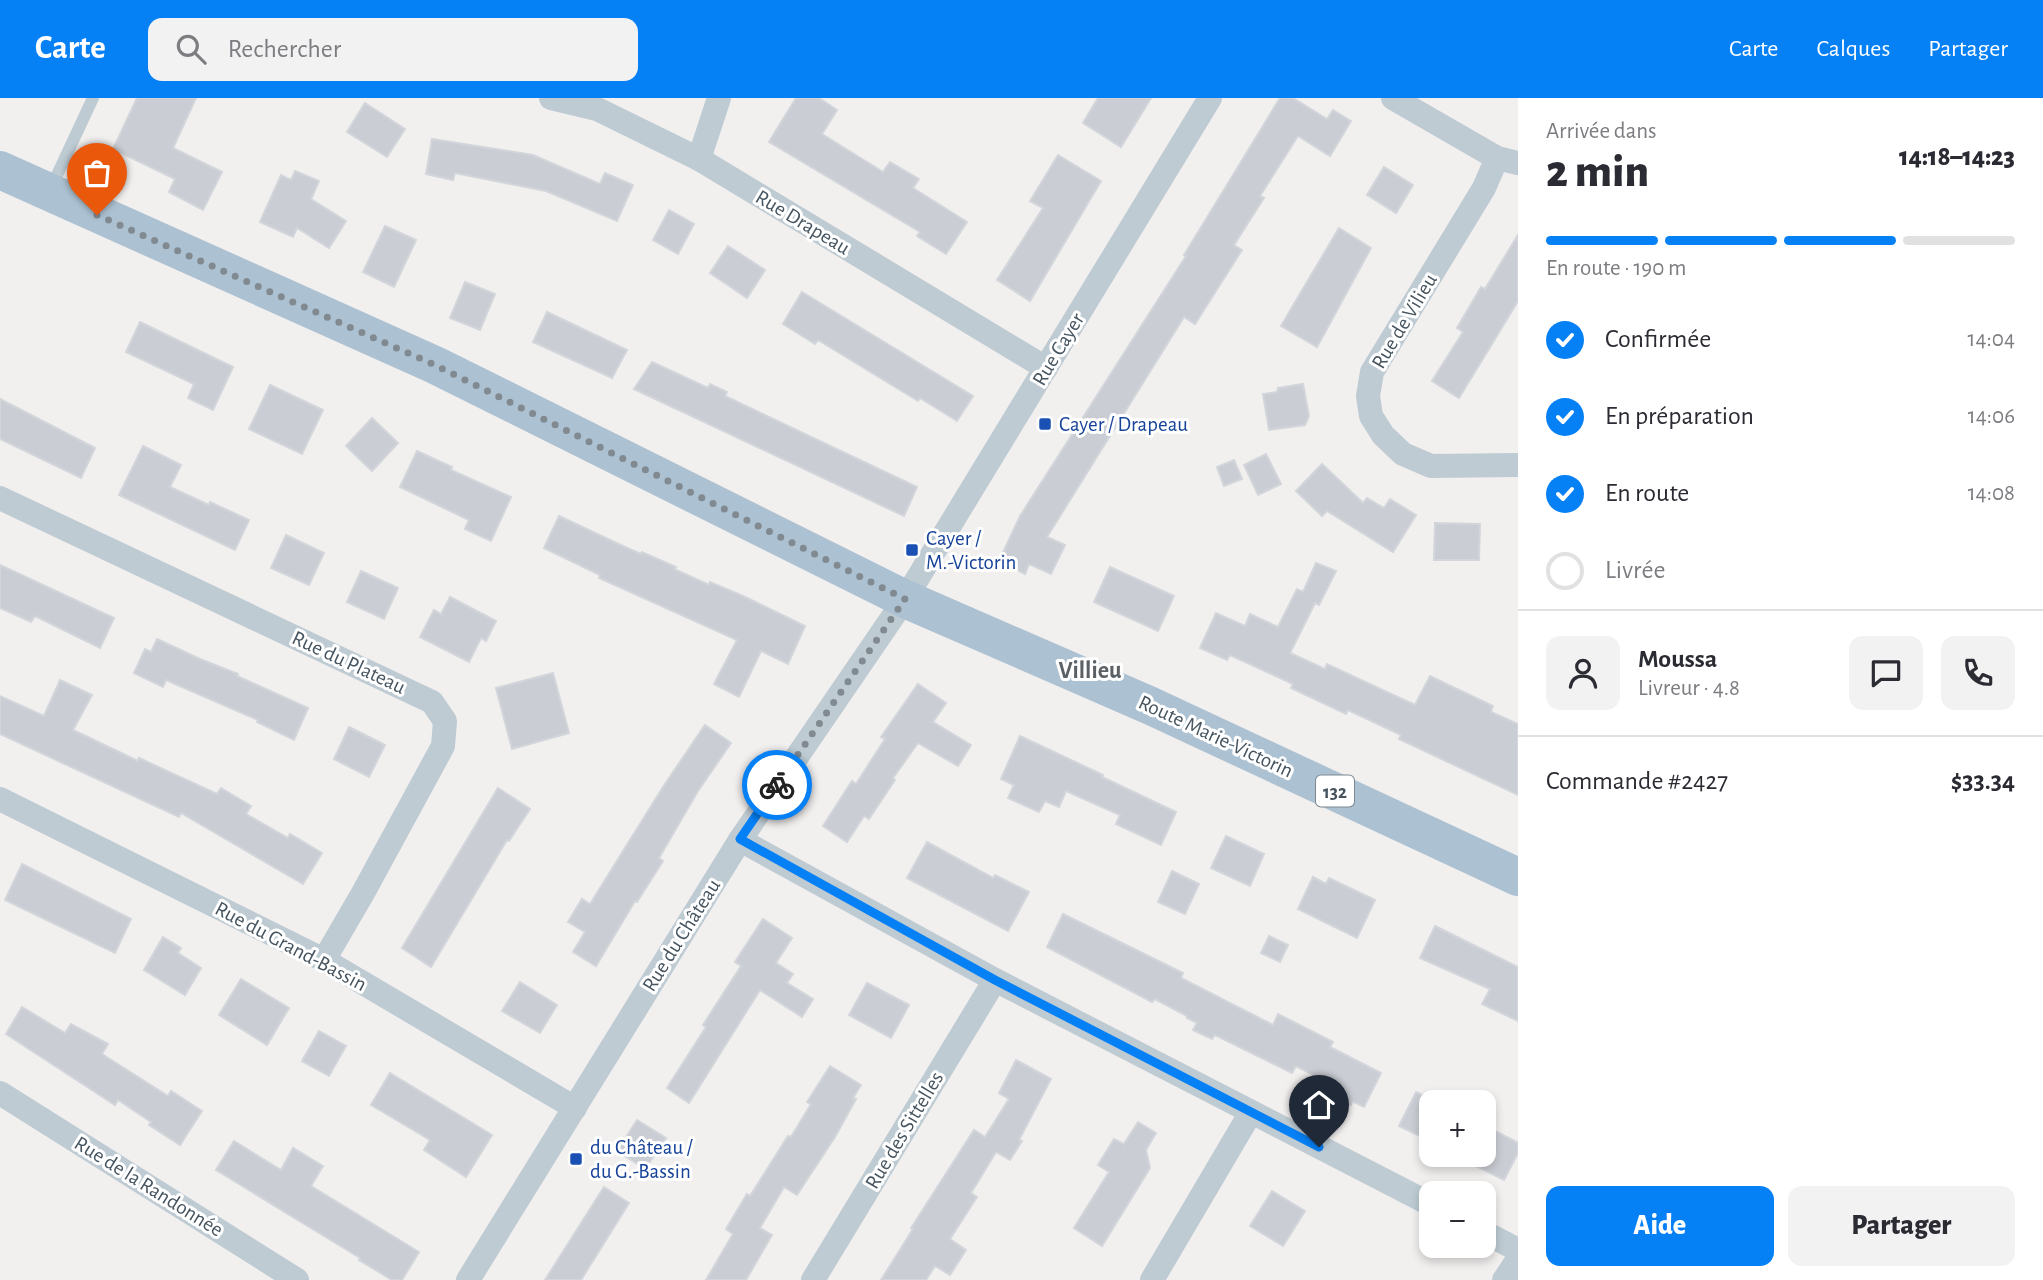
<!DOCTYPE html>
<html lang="fr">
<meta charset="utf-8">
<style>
:root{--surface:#fff;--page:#f2f2f3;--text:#2b2b33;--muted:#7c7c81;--line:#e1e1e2;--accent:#0680f5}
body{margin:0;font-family:"Alegreya Sans",sans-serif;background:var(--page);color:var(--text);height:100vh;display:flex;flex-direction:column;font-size:26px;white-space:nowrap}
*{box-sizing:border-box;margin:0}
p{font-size:23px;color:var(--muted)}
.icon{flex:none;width:38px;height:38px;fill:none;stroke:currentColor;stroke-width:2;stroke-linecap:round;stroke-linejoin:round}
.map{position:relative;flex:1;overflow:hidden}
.panel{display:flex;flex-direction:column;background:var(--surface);width:525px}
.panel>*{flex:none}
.buttons{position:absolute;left:1419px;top:992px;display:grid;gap:14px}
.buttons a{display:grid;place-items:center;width:77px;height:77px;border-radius:14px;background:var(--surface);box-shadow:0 4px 10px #0003;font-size:35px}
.pin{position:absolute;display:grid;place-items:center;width:60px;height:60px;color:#fff;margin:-72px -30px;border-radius:50% 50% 50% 0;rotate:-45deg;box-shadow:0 0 7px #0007}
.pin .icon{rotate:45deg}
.courier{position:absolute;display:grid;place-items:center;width:70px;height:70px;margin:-35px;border:5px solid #0680f5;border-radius:50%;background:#fff;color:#222;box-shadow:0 2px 9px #0007}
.headline em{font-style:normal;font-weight:800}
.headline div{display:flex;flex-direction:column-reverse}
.headline{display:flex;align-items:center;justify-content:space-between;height:119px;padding:0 28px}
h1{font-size:46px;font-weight:800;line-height:52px}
.bar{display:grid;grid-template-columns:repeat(4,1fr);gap:10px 7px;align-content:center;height:84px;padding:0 28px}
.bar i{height:9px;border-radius:5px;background:var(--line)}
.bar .active{background:var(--accent)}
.bar p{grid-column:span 4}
.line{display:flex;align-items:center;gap:18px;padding:0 28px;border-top:2px solid var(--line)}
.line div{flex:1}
.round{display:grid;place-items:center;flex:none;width:74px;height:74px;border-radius:14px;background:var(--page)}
ol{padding:0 28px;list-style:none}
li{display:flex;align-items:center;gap:21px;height:77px}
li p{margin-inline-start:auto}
li .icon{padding:7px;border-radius:50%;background:var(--accent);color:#fff;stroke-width:4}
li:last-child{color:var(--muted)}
li i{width:38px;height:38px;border:4px solid var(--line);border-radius:50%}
.button{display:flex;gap:14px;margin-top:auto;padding:14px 28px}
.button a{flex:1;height:80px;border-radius:14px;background:var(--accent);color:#fff;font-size:28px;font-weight:800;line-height:80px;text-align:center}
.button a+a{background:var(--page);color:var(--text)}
header{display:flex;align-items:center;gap:42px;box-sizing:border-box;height:98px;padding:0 35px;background:var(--accent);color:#fff}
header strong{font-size:33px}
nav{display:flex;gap:38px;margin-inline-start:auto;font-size:24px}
.search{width:490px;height:63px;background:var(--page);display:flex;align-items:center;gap:18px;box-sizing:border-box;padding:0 24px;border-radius:14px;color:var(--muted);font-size:26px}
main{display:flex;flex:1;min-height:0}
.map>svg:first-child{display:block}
.building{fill:#caced4;stroke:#d2d6db;stroke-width:2}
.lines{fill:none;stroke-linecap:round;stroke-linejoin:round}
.lane{stroke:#becbd3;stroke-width:12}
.street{stroke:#becbd3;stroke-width:24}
.primary{stroke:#acc1d1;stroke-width:38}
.done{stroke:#828a91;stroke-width:7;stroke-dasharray:0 12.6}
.route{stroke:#0680f5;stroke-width:9}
.transit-dot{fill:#1a4fb4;stroke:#fff;stroke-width:2.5}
.labels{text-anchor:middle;stroke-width:6;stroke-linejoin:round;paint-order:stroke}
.shield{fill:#fff;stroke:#7d878f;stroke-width:2}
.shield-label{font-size:19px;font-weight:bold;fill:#45545f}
.street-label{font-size:21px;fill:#45545f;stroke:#fff}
.transit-label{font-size:21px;fill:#164399;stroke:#fff;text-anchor:start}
.quarter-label{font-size:24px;font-weight:bold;fill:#5b6065;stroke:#fff}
</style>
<header>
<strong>Carte</strong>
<div class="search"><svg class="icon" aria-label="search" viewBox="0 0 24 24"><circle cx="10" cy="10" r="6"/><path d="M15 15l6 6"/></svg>Rechercher</div>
<nav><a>Carte</a><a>Calques</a><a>Partager</a></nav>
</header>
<main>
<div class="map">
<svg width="1518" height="1182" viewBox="0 0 1518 1182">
<rect width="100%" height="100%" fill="#f2efef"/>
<g class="building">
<path d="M 137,0 L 196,0 L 173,50 L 222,74 L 203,112 L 169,94 L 175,81 L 113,51 Z"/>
<path d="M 796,0 L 819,0 L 837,12 L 822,36 L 883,74 L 890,64 L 919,81 L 913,90 L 967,124 L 946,156 L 917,138 L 920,134 L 769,44 Z"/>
<path d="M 1098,0 L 1151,0 L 1121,49 L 1083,25 Z"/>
<path d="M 1280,0 L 1293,0 L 1327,21 L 1333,12 L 1351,23 L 1330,58 L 1298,38 L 1260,98 L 1264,100 L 1234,147 L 1242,152 L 1195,226 L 1184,219 L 1047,439 L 1065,447 L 1051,476 L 1029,466 L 1025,476 L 999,463 L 1020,418 L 1186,158 L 1184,157 Z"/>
<path d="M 365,5 L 405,31 L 387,59 L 347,34 Z"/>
<path d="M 432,41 L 533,57 L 600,86 L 605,75 L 633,87 L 617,123 L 546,93 L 455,75 L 453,82 L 426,76 Z"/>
<path d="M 1058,57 L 1101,83 L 1030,203 L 997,182 L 1043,110 L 1030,103 Z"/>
<path d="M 1384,69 L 1413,87 L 1396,115 L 1367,97 Z"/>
<path d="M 295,73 L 319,83 L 311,101 L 346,123 L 329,150 L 297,130 L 293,139 L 260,124 L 281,77 L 291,82 Z"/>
<path d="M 669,112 L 694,126 L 678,156 L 653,142 Z"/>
<path d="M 385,128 L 416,142 L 394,189 L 363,174 Z"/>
<path d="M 1339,130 L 1371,150 L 1317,249 L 1281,228 Z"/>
<path d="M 1518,137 L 1518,203 L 1459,300 L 1432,283 L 1463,234 L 1457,230 L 1481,189 L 1485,191 Z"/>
<path d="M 728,148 L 765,172 L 747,200 L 710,175 Z"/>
<path d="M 465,184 L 495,196 L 480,232 L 450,220 Z"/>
<path d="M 802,194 L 973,298 L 957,323 L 920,300 L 918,303 L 818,242 L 815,246 L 783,226 Z"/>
<path d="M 547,214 L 627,252 L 612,280 L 533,244 Z"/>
<path d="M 140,224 L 233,269 L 213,312 L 188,300 L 194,286 L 126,254 Z"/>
<path d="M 652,264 L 708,290 L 710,286 L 727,294 L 725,298 L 917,389 L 904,418 L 634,291 Z"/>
<path d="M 1303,286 L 1309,318 L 1305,327 L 1269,332 L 1263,296 L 1277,294 L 1278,290 Z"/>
<path d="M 270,287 L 323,312 L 302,356 L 249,331 Z"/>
<path d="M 0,301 L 95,350 L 81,380 L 0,341 Z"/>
<path d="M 372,320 L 398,345 L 372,373 L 346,348 Z"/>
<path d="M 143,348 L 181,367 L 170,389 L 209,407 L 210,404 L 249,422 L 235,452 L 119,397 Z"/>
<path d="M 417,353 L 452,369 L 451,372 L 511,399 L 491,443 L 465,431 L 469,422 L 400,389 Z"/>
<path d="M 1266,356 L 1281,386 L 1258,397 L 1244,367 Z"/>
<path d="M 1234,362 L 1242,381 L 1224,388 L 1217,369 Z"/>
<path d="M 1322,366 L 1363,405 L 1367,400 L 1384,410 L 1390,401 L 1416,417 L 1393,454 L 1327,413 L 1322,418 L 1296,393 Z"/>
<path d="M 559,418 L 625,449 L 641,456 L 642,454 L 676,469 L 674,471 L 709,487 L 710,484 L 743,498 L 805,528 L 788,566 L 761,553 L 739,599 L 714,586 L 737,542 L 599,480 L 600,477 L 544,450 Z"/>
<path d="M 1435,425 L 1480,426 L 1479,462 L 1434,462 Z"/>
<path d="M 286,437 L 324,455 L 309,487 L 271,470 Z"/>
<path d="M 1316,465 L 1336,473 L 1319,507 L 1315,505 L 1290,555 L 1325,571 L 1327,566 L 1415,607 L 1430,578 L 1493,608 L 1491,614 L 1518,626 L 1518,697 L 1399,641 L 1401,637 L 1348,612 L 1346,616 L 1291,590 L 1293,586 L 1230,557 L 1227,562 L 1200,550 L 1216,515 L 1245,528 L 1250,516 L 1278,529 L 1297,491 L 1303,494 Z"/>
<path d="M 0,467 L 114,520 L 100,550 L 35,518 L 31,524 L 0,510 Z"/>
<path d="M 1110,469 L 1174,498 L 1158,533 L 1094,504 Z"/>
<path d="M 361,473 L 398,490 L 384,521 L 347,504 Z"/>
<path d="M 450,499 L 496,523 L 486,543 L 481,540 L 469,564 L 420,539 L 434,512 L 441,516 Z"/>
<path d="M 157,541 L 200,561 L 238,576 L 237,578 L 308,610 L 294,642 L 257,624 L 258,622 L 166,582 L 163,589 L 134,575 L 145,551 L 151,554 Z"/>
<path d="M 553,575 L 569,635 L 512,651 L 496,590 Z"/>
<path d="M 60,582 L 92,597 L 73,632 L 138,663 L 139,660 L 217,696 L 221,690 L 251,708 L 246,716 L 288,740 L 290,736 L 322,755 L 303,786 L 181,715 L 179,719 L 0,636 L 0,598 L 44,618 Z"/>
<path d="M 918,586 L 946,605 L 933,624 L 971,647 L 958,668 L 918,645 L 893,680 L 895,682 L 869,721 L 864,718 L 847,744 L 823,728 L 852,683 L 856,686 L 885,641 L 881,639 Z"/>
<path d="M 705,627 L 731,645 L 698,693 L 659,760 L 663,763 L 637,804 L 635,803 L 596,868 L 573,854 L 585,834 L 568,824 L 582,801 L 590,806 L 663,689 Z"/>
<path d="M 349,629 L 385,647 L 369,679 L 334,661 Z"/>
<path d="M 1020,638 L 1103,677 L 1102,679 L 1176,714 L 1161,747 L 1116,726 L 1120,717 L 1066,693 L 1059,709 L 1045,703 L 1039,714 L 1008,700 L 1014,687 L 1001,681 Z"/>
<path d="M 498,690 L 530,711 L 509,743 L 507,742 L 431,869 L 402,850 Z"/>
<path d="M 1226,738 L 1264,756 L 1250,788 L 1211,770 Z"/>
<path d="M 927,744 L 993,780 L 995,777 L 1029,794 L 1008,833 L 907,780 Z"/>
<path d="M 22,766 L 131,821 L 115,855 L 5,802 Z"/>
<path d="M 1172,773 L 1199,786 L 1185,816 L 1158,804 Z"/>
<path d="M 1313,779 L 1326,786 L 1329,780 L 1375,802 L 1357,840 L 1298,811 Z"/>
<path d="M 1063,816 L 1183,875 L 1181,880 L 1273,927 L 1278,916 L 1333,944 L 1330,949 L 1381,975 L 1364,1009 L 1352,1003 L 1351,1007 L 1329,996 L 1334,987 L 1296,968 L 1292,975 L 1215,937 L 1212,941 L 1193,932 L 1197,925 L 1187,920 L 1187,918 L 1155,901 L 1152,904 L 1047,849 Z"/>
<path d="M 763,821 L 792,840 L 776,865 L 793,876 L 787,885 L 813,901 L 802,919 L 760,892 L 689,1005 L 667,990 L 706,929 L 703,927 L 741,868 L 735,864 Z"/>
<path d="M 1435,828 L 1518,869 L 1518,923 L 1482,906 L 1490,891 L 1420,860 Z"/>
<path d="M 1269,838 L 1288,847 L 1280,864 L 1261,855 Z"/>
<path d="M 163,839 L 181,850 L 178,855 L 201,870 L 185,897 L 144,872 Z"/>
<path d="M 241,881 L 289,910 L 267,947 L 219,917 Z"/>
<path d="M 520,884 L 557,907 L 540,935 L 502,913 Z"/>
<path d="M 867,885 L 909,907 L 891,940 L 849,917 Z"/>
<path d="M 22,909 L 65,935 L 71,926 L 108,946 L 102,956 L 168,998 L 171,993 L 202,1013 L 180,1047 L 149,1027 L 151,1024 L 118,1002 L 115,1007 L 6,936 Z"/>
<path d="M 319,933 L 346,948 L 329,978 L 302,963 Z"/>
<path d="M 1016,962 L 1051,981 L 1019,1042 L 1022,1043 L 1010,1062 L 996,1054 L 971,1095 L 977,1099 L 950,1141 L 966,1152 L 950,1177 L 935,1168 L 926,1182 L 881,1182 L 913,1131 L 911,1130 L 974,1032 L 985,1039 L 1009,1001 L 999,995 Z"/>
<path d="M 830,968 L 861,987 L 853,1000 L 856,1001 L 835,1039 L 797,1097 L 784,1089 L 760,1130 L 772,1137 L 746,1182 L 706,1182 L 733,1136 L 726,1131 L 747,1096 L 750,1098 L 788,1038 L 791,1039 L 811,1006 L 807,1004 Z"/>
<path d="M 390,975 L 492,1037 L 466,1079 L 424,1052 L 430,1042 L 371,1007 Z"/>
<path d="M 1416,994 L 1432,1002 L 1432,1044 L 1399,1028 Z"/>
<path d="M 637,1022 L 666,1040 L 645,1071 L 617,1053 Z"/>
<path d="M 1138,1024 L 1156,1035 L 1146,1052 L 1150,1070 L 1102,1148 L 1074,1130 L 1109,1074 L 1098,1067 L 1114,1041 L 1124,1046 Z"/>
<path d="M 1484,1027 L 1518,1045 L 1518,1055 L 1504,1082 L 1454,1057 L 1484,1057 Z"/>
<path d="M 234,1043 L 281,1072 L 293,1050 L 323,1068 L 311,1088 L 419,1154 L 402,1182 L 392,1182 L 359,1162 L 360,1160 L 216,1072 Z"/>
<path d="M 604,1089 L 629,1105 L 581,1182 L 545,1182 Z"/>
<path d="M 1272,1093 L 1305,1113 L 1283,1148 L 1250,1128 Z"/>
</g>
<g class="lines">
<path class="lane" d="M 50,92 L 93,0"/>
<g class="street">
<path d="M 551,0 L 597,11 L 699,61 L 1046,270"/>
<path d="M 1393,0 L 1497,60 L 1518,65"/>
<path d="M 1497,60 L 1484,90 L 1372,274 L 1368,298 L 1371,318 L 1383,337 L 1403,356 L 1431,368 L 1518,367"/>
<path d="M 699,61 L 719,0"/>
<path d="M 0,400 L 432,604 L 445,623 L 443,648 L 363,795 L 324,862"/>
<path d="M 0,701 L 324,862 L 575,1010"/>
<path d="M 740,742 L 995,882 L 1432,1107"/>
<path d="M 0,995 L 297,1182"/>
<path d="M 1484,1134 L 1518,1152"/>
<path d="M 468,1182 L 740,742 L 905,501 L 1210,0"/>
<path d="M 813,1182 L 995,882"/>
<path d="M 1152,1182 L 1251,1014"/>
<path d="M 1504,1182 L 1518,1161"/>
</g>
<path class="primary" d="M 0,72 L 435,267 L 905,501 L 1151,608 L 1518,779"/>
</g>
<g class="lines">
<path class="done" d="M 97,117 L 435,267 L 905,501 L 777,687"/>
<path class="route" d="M 777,687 L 740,741 L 995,882 L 1319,1049"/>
</g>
<g class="transit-dot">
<rect x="1038" y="319" width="14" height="14" rx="3.5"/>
<rect x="905" y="445" width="14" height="14" rx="3.5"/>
<rect x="569" y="1054" width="14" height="14" rx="3.5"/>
</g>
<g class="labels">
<rect class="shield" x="1316" y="677.5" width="38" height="31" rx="5"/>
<g class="shield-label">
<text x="1335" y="700">132</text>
</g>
<g class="street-label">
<text transform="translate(803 124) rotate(31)" y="7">Rue Drapeau</text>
<text transform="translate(1404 223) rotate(-59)" y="7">Rue de Vilieu</text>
<text transform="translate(1058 251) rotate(-59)" y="7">Rue Cayer</text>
<text transform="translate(349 564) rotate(25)" y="7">Rue du Plateau</text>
<text transform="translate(1216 638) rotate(25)" y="7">Route Marie-Victorin</text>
<text transform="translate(681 837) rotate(-58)" y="7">Rue du Château</text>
<text transform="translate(291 848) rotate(28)" y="7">Rue du Grand-Bassin</text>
<text transform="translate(904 1032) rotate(-59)" y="7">Rue des Sittelles</text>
<text transform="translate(149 1088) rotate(32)" y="7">Rue de la Randonnée</text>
</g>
<g class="transit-label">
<text x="1059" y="333">Cayer / Drapeau</text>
<text x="926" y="447">Cayer /<tspan x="926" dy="24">M.-Victorin</tspan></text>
<text x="590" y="1056">du Château /<tspan x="590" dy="24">du G.-Bassin</tspan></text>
</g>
<g class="quarter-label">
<text x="1090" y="580">Villieu</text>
</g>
</g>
</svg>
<div class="buttons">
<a>+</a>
<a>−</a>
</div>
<div class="pin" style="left:97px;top:117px;background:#ea580c"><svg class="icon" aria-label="bag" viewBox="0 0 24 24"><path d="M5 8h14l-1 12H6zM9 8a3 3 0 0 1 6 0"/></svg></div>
<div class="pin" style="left:1319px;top:1049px;background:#1f2937"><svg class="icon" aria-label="home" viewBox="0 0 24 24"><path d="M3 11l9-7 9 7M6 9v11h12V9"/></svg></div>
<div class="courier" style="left:777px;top:687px"><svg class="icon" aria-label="bike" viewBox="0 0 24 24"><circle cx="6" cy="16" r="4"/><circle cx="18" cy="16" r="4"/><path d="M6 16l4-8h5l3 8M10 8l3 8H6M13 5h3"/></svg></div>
</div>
<section class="panel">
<div class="headline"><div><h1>2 min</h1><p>Arrivée dans</p></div><em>14:18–14:23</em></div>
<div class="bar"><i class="active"></i><i class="active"></i><i class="active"></i><i></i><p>En route · 190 m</p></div>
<ol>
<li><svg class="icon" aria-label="check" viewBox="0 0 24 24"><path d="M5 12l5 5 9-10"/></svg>Confirmée<p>14:04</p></li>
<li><svg class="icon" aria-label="check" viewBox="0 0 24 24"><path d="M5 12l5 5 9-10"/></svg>En préparation<p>14:06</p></li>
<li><svg class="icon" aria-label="check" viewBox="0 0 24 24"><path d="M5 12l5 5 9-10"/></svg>En route<p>14:08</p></li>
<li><i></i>Livrée</li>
</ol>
<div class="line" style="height:126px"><a class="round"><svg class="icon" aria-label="person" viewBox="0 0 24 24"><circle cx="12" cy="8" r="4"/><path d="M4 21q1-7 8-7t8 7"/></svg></a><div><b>Moussa</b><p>Livreur · 4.8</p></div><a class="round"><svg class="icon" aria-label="chat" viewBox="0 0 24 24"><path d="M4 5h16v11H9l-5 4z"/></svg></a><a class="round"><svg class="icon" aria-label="phone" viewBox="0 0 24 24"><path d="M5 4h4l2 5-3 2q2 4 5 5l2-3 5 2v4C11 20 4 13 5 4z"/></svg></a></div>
<div class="line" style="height:91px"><div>Commande #2427</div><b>$33.34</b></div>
<div class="button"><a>Aide</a><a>Partager</a></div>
</section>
</main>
